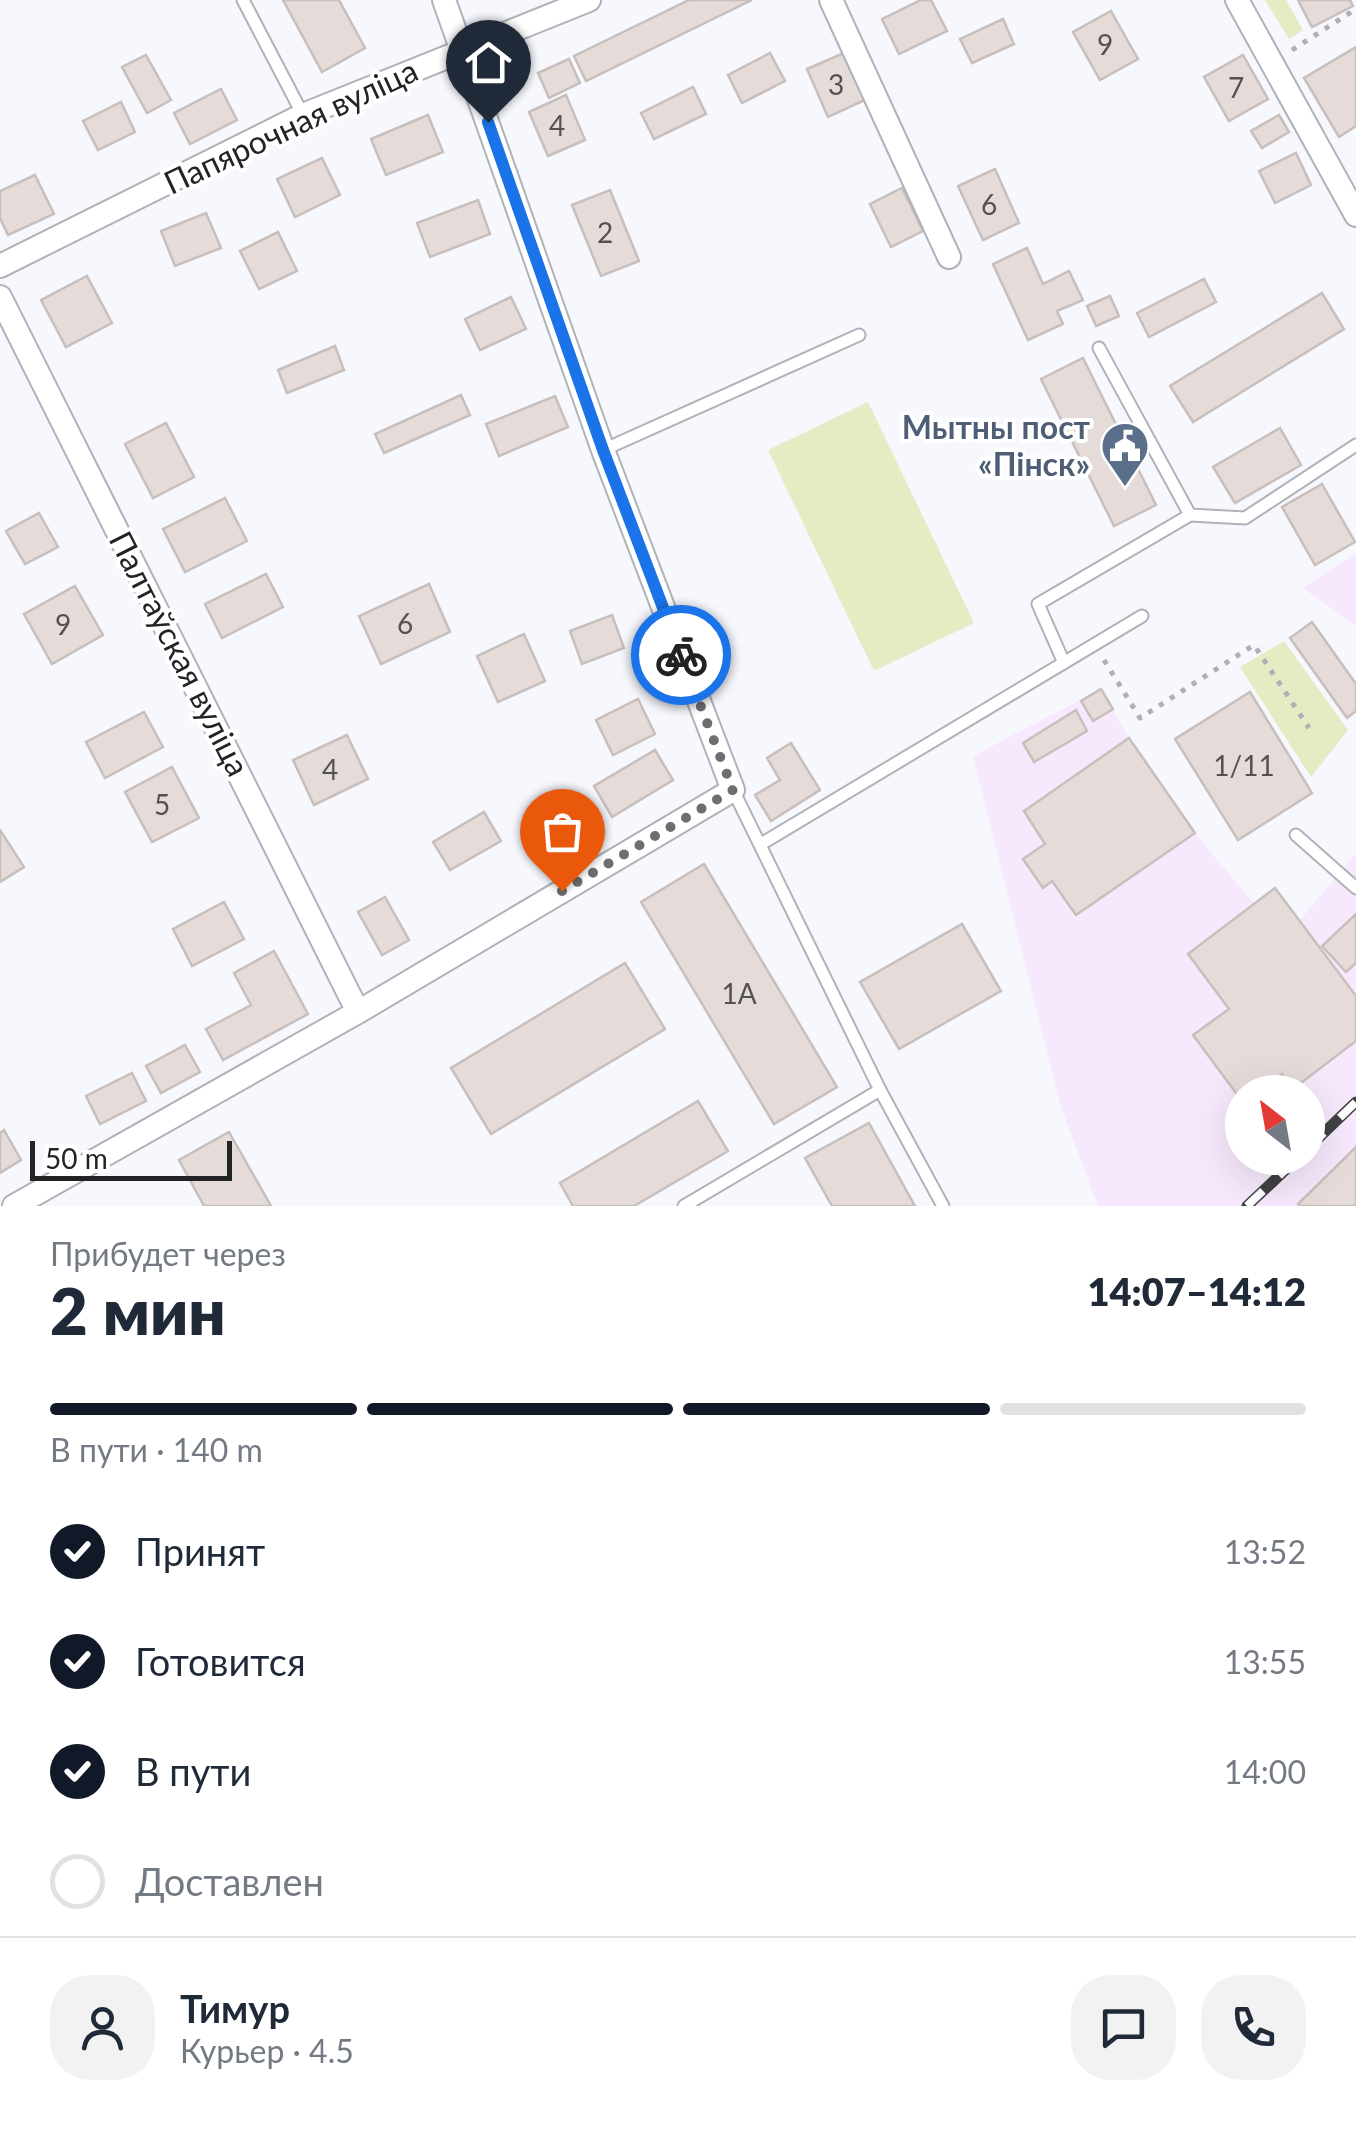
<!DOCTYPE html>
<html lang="ru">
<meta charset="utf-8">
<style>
:root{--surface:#fff;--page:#f2f2f3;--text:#1f2937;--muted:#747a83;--line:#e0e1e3;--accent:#111827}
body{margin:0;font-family:Lato,sans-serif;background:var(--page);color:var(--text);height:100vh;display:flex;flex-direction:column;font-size:38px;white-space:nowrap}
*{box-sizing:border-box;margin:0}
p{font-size:32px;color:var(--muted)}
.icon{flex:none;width:55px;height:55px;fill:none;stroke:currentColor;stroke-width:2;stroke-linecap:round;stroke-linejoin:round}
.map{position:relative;height:1206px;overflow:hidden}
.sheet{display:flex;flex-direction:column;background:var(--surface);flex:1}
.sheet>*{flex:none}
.needle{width:65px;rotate:329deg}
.buttons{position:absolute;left:1225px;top:1075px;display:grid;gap:20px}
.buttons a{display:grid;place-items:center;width:100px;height:100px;border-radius:50%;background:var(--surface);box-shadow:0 10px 40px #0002;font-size:50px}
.scale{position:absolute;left:30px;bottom:25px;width:202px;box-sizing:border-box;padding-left:10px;border:5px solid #222325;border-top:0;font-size:28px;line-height:35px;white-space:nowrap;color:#222325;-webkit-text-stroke:8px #fff;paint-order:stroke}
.pin{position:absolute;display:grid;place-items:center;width:85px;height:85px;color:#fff;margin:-102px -42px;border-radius:50% 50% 50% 0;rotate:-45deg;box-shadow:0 0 10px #0007}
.pin .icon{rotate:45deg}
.courier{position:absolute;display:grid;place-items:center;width:100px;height:100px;margin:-50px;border:8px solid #1a73e8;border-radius:50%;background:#fff;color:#222;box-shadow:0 2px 12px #0007}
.overview em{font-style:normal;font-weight:800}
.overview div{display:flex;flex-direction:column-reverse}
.overview{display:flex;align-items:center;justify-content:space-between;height:170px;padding:0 50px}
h1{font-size:65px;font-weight:800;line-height:75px}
.bar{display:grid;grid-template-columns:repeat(4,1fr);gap:15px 10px;align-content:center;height:120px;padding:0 50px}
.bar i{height:12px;border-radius:8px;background:var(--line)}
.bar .active{background:var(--accent)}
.bar p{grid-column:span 4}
.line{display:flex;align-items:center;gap:25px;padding:0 50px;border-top:2px solid var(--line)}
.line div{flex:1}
.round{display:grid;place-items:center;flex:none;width:105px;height:105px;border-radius:40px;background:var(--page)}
ol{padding:0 50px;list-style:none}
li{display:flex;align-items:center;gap:30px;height:110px}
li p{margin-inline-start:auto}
li .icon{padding:10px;border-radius:50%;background:var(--accent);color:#fff;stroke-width:4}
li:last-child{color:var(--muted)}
li i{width:55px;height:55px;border:5px solid var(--line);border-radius:50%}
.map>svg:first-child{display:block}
.industrial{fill:#f7e9fd;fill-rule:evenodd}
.green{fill:#e6ebc3}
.building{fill:#e5dcda;stroke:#c8bfbd;stroke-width:2.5}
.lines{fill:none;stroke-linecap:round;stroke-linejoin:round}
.lane-casing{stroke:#b0b2b9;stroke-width:15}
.street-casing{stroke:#b0b2b9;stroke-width:26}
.path{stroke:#aeb0b5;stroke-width:5;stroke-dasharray:5 8;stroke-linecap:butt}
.lane{stroke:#fff;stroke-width:11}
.street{stroke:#fff;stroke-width:22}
.rail-casing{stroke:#404143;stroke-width:11}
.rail{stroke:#fff;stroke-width:8;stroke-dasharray:22;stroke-linecap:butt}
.done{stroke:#6c6e71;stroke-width:10;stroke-dasharray:0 18}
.route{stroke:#1a73e8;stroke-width:12}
.labels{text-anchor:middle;stroke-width:8;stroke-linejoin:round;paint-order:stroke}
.number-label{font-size:28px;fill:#535152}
.street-label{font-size:32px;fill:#222325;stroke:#fff}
.service-label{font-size:32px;font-weight:bold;fill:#4e5e75;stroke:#fff;text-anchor:end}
</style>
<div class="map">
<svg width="1356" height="1206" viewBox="0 0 1356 1206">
<rect width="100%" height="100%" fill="#f6f8fe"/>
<g class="industrial">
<path d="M 1356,553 L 1356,626 L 1303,588 Z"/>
<path d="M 1101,689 L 1129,738 L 1195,833 L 1284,939 L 1356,853 L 1356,1206 L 1098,1206 L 1061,1107 L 973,756 ZM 1242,1092 L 1308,1092 L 1308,1158 L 1242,1158 Z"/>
</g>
<g class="green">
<path d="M 1265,0 L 1286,0 L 1303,30 L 1289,39 Z"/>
<path d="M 868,402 L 974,623 L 874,671 L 768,450 Z"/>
<path d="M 1284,641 L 1348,730 L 1311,777 L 1240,667 Z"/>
</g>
<g class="building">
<path d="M 283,0 L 339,0 L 365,48 L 322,72 Z"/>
<path d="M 689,0 L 752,0 L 586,81 L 574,56 Z"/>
<path d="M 921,0 L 931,0 L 947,31 L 899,54 L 882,19 Z"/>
<path d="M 1298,0 L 1350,0 L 1353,6 L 1312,27 Z"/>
<path d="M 1111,11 L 1138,59 L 1100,80 L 1073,32 Z"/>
<path d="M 1003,19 L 1014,44 L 972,63 L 960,39 Z"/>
<path d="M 1356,47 L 1356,126 L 1339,137 L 1304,78 Z"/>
<path d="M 770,53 L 785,81 L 742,103 L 728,75 Z"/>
<path d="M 844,53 L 865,100 L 828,117 L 807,69 Z"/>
<path d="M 146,55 L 171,100 L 147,113 L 122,67 Z"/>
<path d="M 1243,55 L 1268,99 L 1229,121 L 1204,77 Z"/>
<path d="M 569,59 L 580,83 L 549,98 L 538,73 Z"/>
<path d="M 693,87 L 706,114 L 654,139 L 641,113 Z"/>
<path d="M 221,89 L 237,120 L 190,144 L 174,113 Z"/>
<path d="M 566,95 L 585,140 L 548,156 L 529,112 Z"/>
<path d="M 121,102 L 135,132 L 98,150 L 83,121 Z"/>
<path d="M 428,115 L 443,152 L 386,175 L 371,139 Z"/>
<path d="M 1279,115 L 1289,132 L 1262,148 L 1251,131 Z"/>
<path d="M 1296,153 L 1311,185 L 1275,203 L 1259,171 Z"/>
<path d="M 322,158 L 340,195 L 295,217 L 277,179 Z"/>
<path d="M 995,169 L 1019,223 L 983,240 L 958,186 Z"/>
<path d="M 35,175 L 54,214 L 8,235 L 0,218 L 0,191 Z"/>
<path d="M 902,188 L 923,231 L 891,247 L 870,204 Z"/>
<path d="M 610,190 L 639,261 L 601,276 L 572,205 Z"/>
<path d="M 478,200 L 490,234 L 430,257 L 417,223 Z"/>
<path d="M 206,213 L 221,248 L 175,266 L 161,231 Z"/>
<path d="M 278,232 L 297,271 L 259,289 L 240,251 Z"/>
<path d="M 1027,248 L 1043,284 L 1069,271 L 1083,300 L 1057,311 L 1063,324 L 1028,340 L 993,264 Z"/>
<path d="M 87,276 L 112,323 L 66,347 L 41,300 Z"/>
<path d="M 1204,279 L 1216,302 L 1149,337 L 1137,313 Z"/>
<path d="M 1322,293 L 1344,329 L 1193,422 L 1170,386 Z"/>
<path d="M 1110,296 L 1119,316 L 1096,326 L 1087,306 Z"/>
<path d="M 511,297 L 526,329 L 480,350 L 465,319 Z"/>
<path d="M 335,346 L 344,370 L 287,393 L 278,370 Z"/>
<path d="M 1083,358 L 1156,505 L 1114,526 L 1041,379 Z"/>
<path d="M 461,395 L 470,415 L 384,453 L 375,434 Z"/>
<path d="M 555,396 L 568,427 L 499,456 L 486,424 Z"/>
<path d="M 166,423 L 194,477 L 153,498 L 125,444 Z"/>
<path d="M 1280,428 L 1301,465 L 1235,503 L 1213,467 Z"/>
<path d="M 1322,484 L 1355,542 L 1315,565 L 1282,507 Z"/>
<path d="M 225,498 L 247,541 L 185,572 L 163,529 Z"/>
<path d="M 39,513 L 58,547 L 25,564 L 6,531 Z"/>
<path d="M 266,574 L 283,607 L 222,638 L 205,604 Z"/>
<path d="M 429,584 L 450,632 L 381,664 L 359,616 Z"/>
<path d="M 75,586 L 103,635 L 52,664 L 24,614 Z"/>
<path d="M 612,615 L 624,648 L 582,664 L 570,631 Z"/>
<path d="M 1312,622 L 1356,684 L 1356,711 L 1347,718 L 1290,638 Z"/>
<path d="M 524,634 L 545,681 L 498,702 L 477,656 Z"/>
<path d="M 1101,689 L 1113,709 L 1093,721 L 1081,701 Z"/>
<path d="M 1250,692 L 1312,793 L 1238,840 L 1175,739 Z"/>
<path d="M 638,699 L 655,734 L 613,755 L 596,720 Z"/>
<path d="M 1076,710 L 1087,731 L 1034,762 L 1023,743 Z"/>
<path d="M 144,712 L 163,747 L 105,778 L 86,742 Z"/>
<path d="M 347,735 L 368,779 L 314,805 L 293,760 Z"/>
<path d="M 1129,738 L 1195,833 L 1076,915 L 1052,881 L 1043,888 L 1023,859 L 1045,844 L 1024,811 Z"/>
<path d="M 791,743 L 820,790 L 771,821 L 755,795 L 780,780 L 767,758 Z"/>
<path d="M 655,750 L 673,780 L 612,817 L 594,786 Z"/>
<path d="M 172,767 L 199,818 L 152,842 L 125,792 Z"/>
<path d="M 484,812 L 501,841 L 450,870 L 433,842 Z"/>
<path d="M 573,816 L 586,841 L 548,862 L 534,837 Z"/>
<path d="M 0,830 L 24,867 L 0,882 Z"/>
<path d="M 704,864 L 837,1087 L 774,1124 L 641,902 Z"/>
<path d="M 1275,888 L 1356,996 L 1356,1041 L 1293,1089 L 1282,1074 L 1257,1092 L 1242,1092 L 1242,1101 L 1193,1035 L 1229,1009 L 1188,954 Z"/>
<path d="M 385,897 L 409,940 L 382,955 L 358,912 Z"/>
<path d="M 224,902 L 244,939 L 192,966 L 173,929 Z"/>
<path d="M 1356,914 L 1356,963 L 1346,972 L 1322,946 Z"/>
<path d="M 962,924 L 1001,991 L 899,1049 L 860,982 Z"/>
<path d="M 274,951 L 308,1014 L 223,1060 L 206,1029 L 251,1005 L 234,973 Z"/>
<path d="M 625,963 L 665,1029 L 491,1134 L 451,1068 Z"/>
<path d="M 185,1045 L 200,1072 L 161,1093 L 146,1066 Z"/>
<path d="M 132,1073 L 146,1101 L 100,1124 L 86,1096 Z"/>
<path d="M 698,1101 L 728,1151 L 634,1206 L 573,1206 L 560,1183 Z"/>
<path d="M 869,1123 L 915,1206 L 832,1206 L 805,1158 Z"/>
<path d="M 4,1130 L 21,1160 L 0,1173 L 0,1133 Z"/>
<path d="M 229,1132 L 271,1206 L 204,1206 L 179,1160 Z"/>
<path d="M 1356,1147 L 1356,1206 L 1300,1206 L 1298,1204 Z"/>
</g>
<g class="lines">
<g class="lane-casing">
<g id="lane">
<path d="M 243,0 L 303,115"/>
<path d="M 1099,348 L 1190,515 L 1245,518 L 1356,445"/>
<path d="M 603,450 L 859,335"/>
<path d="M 1064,663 L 1038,604 L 1190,515"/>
<path d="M 733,790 L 880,1090 L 943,1206"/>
<path d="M 1296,835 L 1356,888"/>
<path d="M 761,844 L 1142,616"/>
<path d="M 684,1206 L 880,1090"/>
</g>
</g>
<g class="street-casing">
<g id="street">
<path d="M 831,0 L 949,257"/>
<path d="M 1237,0 L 1356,215"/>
<path d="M 0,266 L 303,115 L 589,0"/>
<path d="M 0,297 L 358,1012"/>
<path d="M 14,1206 L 358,1012 L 733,790 L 603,450 L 444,0"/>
</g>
</g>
<g class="path">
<path d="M 1292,50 L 1356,9"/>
<path d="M 1104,660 L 1140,718 L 1254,645 L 1309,728"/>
</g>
<use href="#lane" class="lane"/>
<use href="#street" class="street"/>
<g class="rail-casing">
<g id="rail">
<path d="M 1308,1148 L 1356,1102"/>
<path d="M 1247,1206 L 1298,1158"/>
</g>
</g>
<use href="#rail" class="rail"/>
</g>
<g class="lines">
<path class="done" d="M 562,891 L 733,790 L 681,655"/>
<path class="route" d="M 488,122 L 603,450 L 681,655"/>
</g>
<defs>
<g id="civic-pin" transform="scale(2.5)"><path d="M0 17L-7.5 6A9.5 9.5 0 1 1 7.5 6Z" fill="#5c6f8a" stroke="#fff"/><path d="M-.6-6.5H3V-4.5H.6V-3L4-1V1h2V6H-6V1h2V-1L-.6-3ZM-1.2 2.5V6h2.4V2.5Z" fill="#fff"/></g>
</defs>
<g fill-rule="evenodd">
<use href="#civic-pin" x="1125" y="446"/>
</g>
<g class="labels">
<g class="number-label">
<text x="1105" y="55">9</text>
<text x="836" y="95">3</text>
<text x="1236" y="98">7</text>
<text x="557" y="136">4</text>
<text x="989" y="215">6</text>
<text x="605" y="243">2</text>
<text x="405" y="634">6</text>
<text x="63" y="635">9</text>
<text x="1244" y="776">1/11</text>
<text x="330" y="780">4</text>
<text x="162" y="815">5</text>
<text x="739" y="1004">1А</text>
</g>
<g class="street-label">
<text transform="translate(291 127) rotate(-25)" y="11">Папярочная вуліца</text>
<text transform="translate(179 654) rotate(63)" y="11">Палтаўская вуліца</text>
</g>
<g class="service-label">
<text x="1090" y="439">Мытны пост<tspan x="1090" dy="37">«Пінск»</tspan></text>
</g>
</g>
</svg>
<div class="buttons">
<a><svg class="needle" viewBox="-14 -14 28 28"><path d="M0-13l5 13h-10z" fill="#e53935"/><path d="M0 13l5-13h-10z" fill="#747a83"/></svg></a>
</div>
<div class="scale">50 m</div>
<div class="pin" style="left:562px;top:891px;background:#ea580c"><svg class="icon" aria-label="bag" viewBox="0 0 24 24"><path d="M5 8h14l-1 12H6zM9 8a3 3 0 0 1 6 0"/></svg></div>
<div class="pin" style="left:488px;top:122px;background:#1f2937"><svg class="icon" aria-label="home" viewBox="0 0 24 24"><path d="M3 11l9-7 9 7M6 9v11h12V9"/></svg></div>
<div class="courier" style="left:681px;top:655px"><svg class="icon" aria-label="bike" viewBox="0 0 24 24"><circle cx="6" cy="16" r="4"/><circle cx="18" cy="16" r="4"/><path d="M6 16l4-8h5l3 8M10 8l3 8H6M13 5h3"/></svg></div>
</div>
<section class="sheet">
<div class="overview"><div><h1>2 мин</h1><p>Прибудет через</p></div><em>14:07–14:12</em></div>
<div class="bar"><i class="active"></i><i class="active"></i><i class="active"></i><i></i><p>В пути · 140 m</p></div>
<ol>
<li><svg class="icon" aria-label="check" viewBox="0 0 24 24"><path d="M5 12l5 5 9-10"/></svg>Принят<p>13:52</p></li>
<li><svg class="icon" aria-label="check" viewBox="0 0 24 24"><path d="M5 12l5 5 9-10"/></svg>Готовится<p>13:55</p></li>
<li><svg class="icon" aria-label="check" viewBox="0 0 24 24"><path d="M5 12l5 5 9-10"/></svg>В пути<p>14:00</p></li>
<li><i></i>Доставлен</li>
</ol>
<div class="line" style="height:180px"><a class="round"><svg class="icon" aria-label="person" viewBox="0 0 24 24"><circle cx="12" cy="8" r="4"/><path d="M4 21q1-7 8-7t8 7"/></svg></a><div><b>Тимур</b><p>Курьер · 4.5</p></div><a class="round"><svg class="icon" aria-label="chat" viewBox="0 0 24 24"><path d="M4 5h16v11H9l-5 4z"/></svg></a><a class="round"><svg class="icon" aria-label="phone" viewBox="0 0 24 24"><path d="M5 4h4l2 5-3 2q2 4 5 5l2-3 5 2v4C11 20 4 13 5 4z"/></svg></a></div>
</section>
